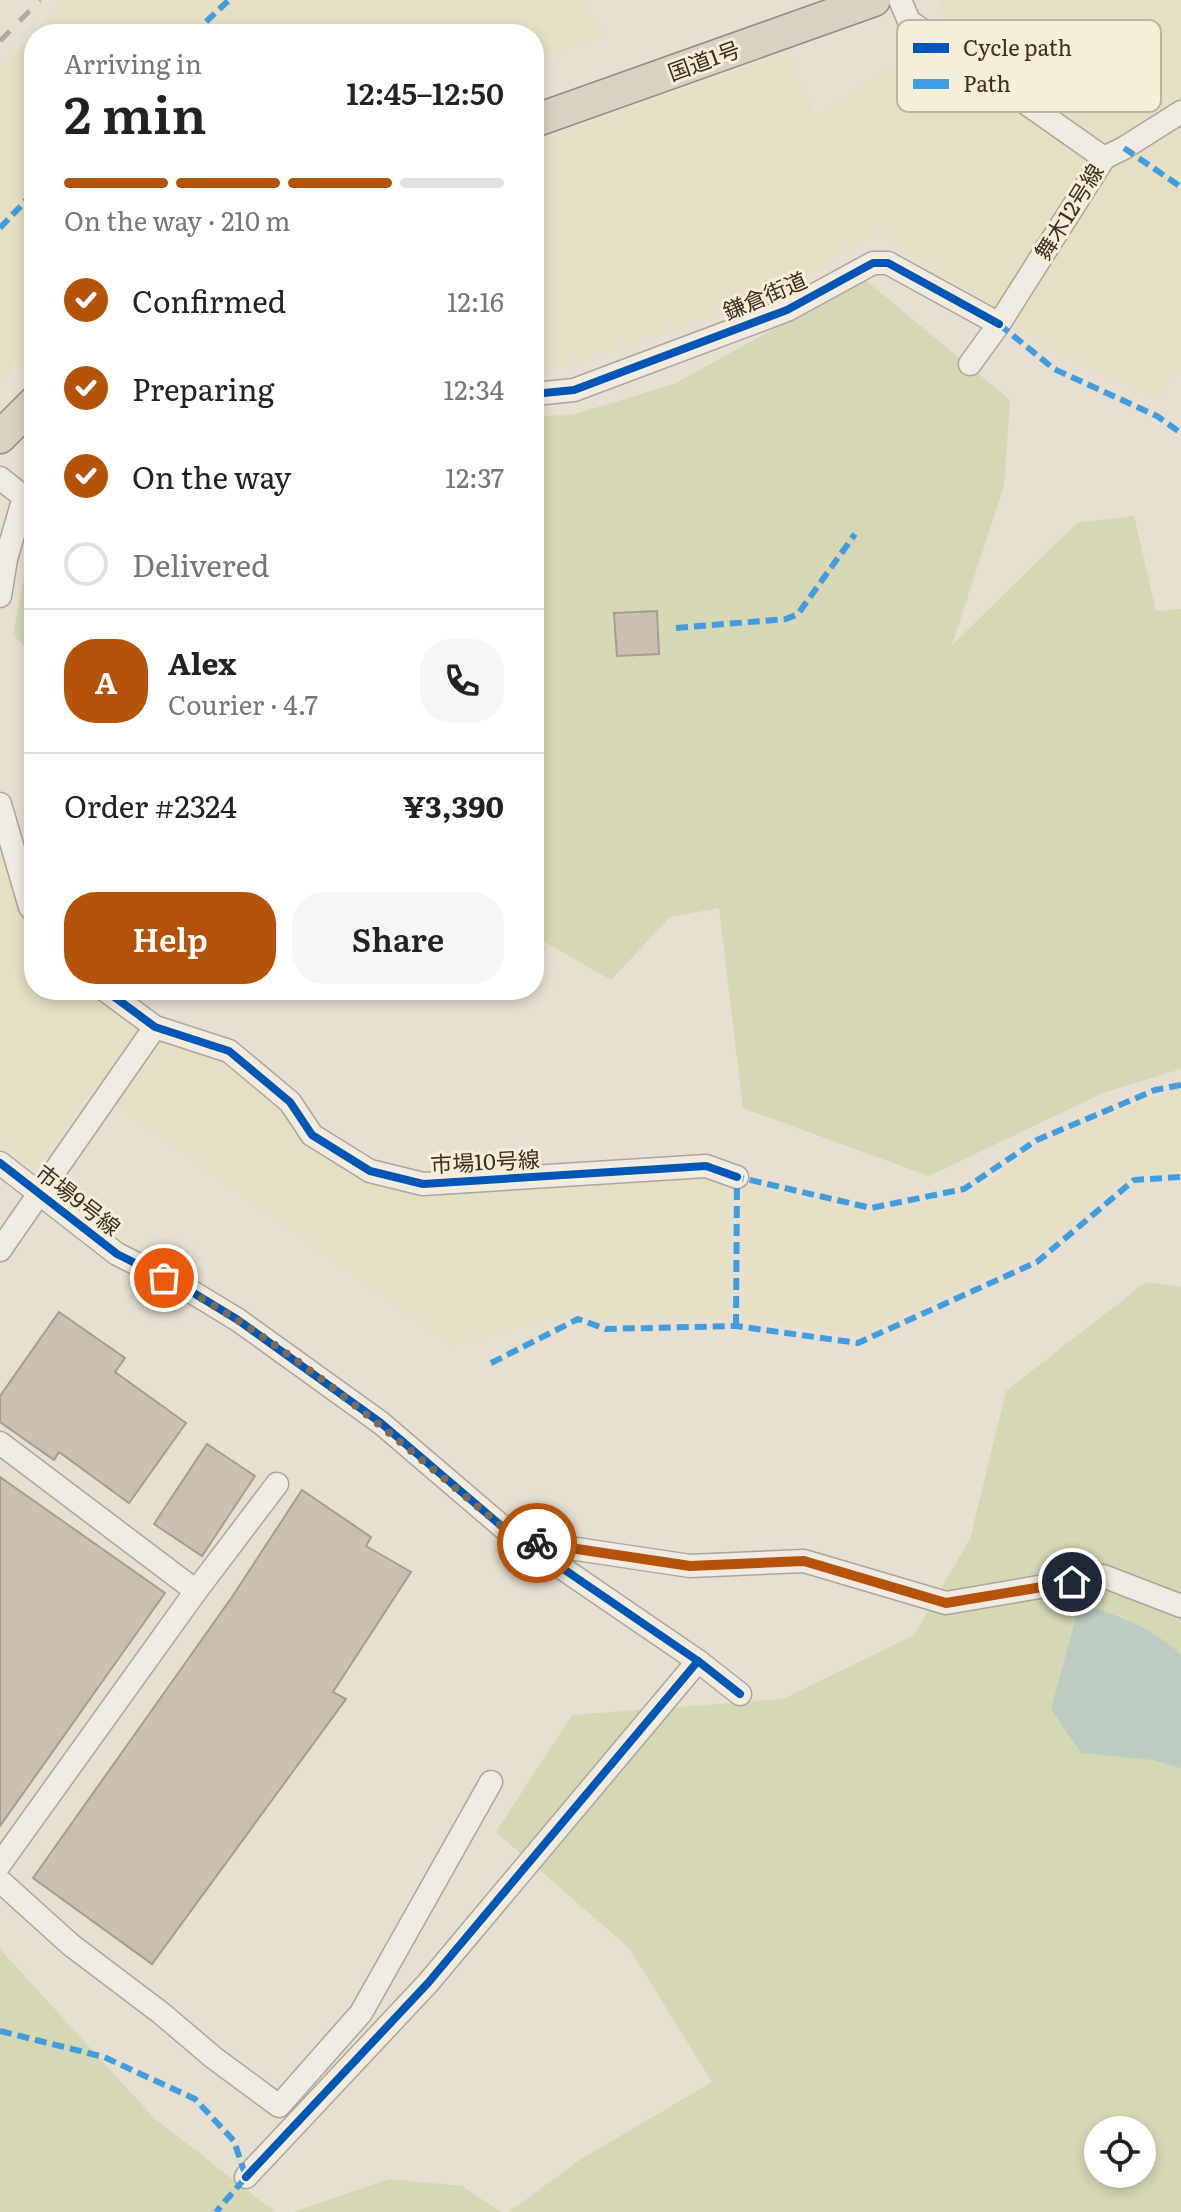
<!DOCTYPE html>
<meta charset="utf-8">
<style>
:root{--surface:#fff;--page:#f6f6f6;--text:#222;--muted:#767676;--line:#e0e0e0;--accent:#b45309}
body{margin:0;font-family:Literata,"Noto Sans JP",serif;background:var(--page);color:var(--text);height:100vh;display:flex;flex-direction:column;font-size:30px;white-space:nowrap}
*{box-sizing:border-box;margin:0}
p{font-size:26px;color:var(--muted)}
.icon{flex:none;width:44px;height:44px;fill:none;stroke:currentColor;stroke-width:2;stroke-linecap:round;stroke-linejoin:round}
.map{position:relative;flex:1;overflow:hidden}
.side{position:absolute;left:24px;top:24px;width:520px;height:976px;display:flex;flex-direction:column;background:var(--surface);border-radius:32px;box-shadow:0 4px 12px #0003}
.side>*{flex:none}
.fabs{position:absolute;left:1084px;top:2116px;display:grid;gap:16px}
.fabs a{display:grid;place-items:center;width:72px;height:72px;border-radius:50%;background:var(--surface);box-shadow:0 4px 12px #0003;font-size:40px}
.pin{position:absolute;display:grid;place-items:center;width:68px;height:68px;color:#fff;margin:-34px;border:4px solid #fff;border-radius:50%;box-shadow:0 2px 8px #0007}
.courier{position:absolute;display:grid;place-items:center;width:80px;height:80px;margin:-40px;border:6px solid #b45309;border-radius:50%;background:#fff;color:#222;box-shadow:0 2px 10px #0007}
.head em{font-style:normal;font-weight:600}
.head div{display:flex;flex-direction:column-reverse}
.head{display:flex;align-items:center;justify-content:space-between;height:136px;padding:0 40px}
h1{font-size:52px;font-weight:600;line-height:60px}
.bar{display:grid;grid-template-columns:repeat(4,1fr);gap:12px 8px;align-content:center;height:96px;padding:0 40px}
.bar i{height:10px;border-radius:6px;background:var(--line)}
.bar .current{background:var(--accent)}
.bar p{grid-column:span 4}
.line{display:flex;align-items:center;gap:20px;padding:0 40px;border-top:2px solid var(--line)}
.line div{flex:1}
.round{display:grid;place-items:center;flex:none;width:84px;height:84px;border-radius:32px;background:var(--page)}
ol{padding:0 40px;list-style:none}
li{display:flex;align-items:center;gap:24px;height:88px}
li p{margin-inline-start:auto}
li .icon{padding:8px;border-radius:50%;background:var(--accent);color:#fff;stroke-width:4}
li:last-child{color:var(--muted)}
li i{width:44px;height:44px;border:4px solid var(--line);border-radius:50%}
.button{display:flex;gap:16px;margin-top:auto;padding:16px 40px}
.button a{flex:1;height:92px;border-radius:32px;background:var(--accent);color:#fff;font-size:32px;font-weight:600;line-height:92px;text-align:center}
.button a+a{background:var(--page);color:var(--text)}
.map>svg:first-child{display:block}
.farmland{fill:#e6dfc2}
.green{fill:#d6d7b3;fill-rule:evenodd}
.water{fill:#bcccc2}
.building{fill:#cbbfb2;stroke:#a89c90;stroke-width:2}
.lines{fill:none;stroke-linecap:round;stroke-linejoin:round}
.minor-casing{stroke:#ada599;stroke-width:25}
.highway-casing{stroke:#928b80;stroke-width:35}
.minor{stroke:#efebe3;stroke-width:22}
.highway{stroke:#dad1c2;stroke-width:32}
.rail{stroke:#afaaa2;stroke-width:5;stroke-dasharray:14 14;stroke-linecap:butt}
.quiet{stroke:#3f9de0;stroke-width:6;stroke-dasharray:12 6;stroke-linecap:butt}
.cycleway-casing{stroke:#f7eed8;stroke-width:13}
.cycleway{stroke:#0057b8;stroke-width:8}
.done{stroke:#786c5e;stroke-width:8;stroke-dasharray:0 14.4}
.route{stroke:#b45309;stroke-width:10}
.labels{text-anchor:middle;stroke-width:6;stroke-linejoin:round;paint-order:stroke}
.street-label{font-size:22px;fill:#3d2e20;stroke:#f7eed8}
.key{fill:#f7eed8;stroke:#bfb4a1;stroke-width:2}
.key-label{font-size:22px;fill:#3d2e20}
</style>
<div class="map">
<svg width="1181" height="2212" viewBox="0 0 1181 2212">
<rect width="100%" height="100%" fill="#e7e0d1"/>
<g class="farmland">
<path d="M 67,0 L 582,0 L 603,34 L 534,60 L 534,34 L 34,34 Z"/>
<path d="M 939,0 L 1181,0 L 1181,364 L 1158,397 L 1056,352 L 879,231 L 755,301 L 549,370 L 534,370 L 534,143 L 788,53 L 817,119 L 946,28 Z"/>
<path d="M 34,34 L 34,347 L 0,381 L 0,69 Z"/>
<path d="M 0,837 L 23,913 L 34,928 L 34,990 L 87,990 L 141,1031 L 225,1062 L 281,1107 L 309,1146 L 359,1176 L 701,1175 L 729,1184 L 729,1317 L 608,1321 L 578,1309 L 453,1345 L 94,1088 L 35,1169 L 0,1142 Z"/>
<path d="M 1181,1090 L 1181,1172 L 1128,1176 L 1034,1256 L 855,1335 L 744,1319 L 743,1185 L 872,1214 L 968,1196 L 1042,1145 L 1153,1096 Z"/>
</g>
<g class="green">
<path d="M 864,279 L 1010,400 L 1004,486 L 952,645 L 1077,523 L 1134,516 L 1156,611 L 1181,609 L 1181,1069 L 1103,1093 L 929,1176 L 743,1108 L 719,908 L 670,917 L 611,980 L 534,936 L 534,416 L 572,415 L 674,384 Z"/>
<path d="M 34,525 L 34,655 L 13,635 Z"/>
<path d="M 1146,1282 L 1181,1287 L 1181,2212 L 509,2212 L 578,2161 L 712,2082 L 629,1948 L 496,1832 L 572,1715 L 783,1699 L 914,1635 L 970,1539 L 1006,1391 ZM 1098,2130 L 1142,2130 L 1142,2174 L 1098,2174 Z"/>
<path d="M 0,1949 L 155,2119 L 275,2212 L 0,2212 Z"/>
<path d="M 389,2179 L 462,2186 L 501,2212 L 293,2212 Z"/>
</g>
<path class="water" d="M 1080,1603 C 1116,1615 1154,1628 1181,1655 L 1181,1768 L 1153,1760 L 1081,1753 L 1051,1709 Z"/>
<g class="building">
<path d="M 657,611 L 659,654 L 617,656 L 614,613 Z"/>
<path d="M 59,1312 L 125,1358 L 115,1372 L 186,1423 L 129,1503 L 59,1452 L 54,1460 L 0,1422 L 0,1396 Z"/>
<path d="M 207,1444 L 255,1476 L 202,1556 L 154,1524 Z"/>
<path d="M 0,1477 L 165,1593 L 0,1826 Z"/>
<path d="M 302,1490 L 371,1537 L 366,1546 L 411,1572 L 333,1692 L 346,1699 L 152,1964 L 33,1878 L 232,1597 Z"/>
</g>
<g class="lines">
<g class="minor-casing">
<g id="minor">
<path d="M 900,0 L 909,21 L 1104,158"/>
<path d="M 1104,158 L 1124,148 L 1181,112"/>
<path d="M 970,364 L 999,324 L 1104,158"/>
<path d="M 534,394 L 574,390 L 787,310 L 873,263 L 888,263 L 999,324"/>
<path d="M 0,478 L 24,497"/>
<path d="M 0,596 L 6,559 L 24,497"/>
<path d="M 0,804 L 30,907 L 34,911"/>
<path d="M 105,990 L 155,1027 L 229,1051 L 290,1102 L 312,1135 L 370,1171 L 423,1184 L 706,1166 L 737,1177"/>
<path d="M 0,1163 L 117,1254 L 187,1289 L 238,1320 L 381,1423 L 505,1529 L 698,1661 L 740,1694"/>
<path d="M 0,1250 L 155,1027"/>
<path d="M 0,1443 L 196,1591"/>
<path d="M 530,1542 L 690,1566 L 804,1561 L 946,1603 L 1103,1576 L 1181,1606"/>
<path d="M 0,1864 L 196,1591 L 277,1484"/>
<path d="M 0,1881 L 71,1945 L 161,2013 L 214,2058 L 279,2106 L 361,2013 L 491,1782"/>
<path d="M 246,2177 L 428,1983 L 698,1661"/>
</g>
</g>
<g class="highway-casing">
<g id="highway">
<path d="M 534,121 L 874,0"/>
<path d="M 0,437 L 34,403"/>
</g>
</g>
<use href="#minor" class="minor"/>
<use href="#highway" class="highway"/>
<path class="rail" d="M 0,41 L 40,0"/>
<g class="quiet">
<path d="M 193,34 L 229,0"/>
<path d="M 1124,148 L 1181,187"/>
<path d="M 0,228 L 34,192"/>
<path d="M 999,324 L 1054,369 L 1157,416 L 1181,433"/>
<path d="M 676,628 L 786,619 L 798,614 L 855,534"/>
<path d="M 736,1326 L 737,1177 L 871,1208 L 964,1189 L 1037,1140 L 1155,1090 L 1181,1085"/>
<path d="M 491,1363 L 578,1319 L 606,1329 L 736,1326 L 858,1343 L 1037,1262 L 1134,1180 L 1181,1177"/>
<path d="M 0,2031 L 104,2057 L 195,2099 L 234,2141 L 246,2177 L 216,2212"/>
</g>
<g class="cycleway-casing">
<g id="cycleway">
<path d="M 534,394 L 574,390 L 787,310 L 873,263 L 888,263 L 999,324"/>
<path d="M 105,990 L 155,1027 L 229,1051 L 290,1102 L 312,1135 L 370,1171 L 423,1184 L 706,1166 L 737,1177"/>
<path d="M 0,1163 L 117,1254 L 187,1289 L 238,1320 L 381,1423 L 505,1529 L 698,1661 L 740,1694"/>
<path d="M 246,2177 L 428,1983 L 698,1661"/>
</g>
</g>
<use href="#cycleway" class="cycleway"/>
</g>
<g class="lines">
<path class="done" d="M 164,1278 C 290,1342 396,1440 505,1529 L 526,1541 L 537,1543"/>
<path class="route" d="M 537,1543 L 690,1566 L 804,1561 L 946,1603 L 1072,1582"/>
</g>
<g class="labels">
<g class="street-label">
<text transform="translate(704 61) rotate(-20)" y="8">国道1号</text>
<text transform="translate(1069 212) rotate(-58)" y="8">舞木12号線</text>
<text transform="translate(765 296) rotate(-23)" y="8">鎌倉街道</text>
<text transform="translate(485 1162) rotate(-3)" y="8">市場10号線</text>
<text transform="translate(78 1200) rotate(38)" y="8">市場9号線</text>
</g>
</g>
<rect x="897" y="20" width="264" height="92" rx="12" class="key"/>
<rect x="913" y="43" width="36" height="10" fill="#0057b8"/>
<rect x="913" y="79" width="36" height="10" fill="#3f9de0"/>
<g class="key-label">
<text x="963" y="56">Cycle path</text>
<text x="963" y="92">Path</text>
</g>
</svg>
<div class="fabs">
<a><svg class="icon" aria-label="locate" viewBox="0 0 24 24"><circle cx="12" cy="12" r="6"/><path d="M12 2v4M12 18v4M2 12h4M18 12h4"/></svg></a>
</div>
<div class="pin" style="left:164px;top:1278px;background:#ea580c"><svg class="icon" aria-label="bag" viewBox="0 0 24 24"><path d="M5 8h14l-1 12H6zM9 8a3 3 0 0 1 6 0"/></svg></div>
<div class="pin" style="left:1072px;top:1582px;background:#1f2937"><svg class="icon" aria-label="home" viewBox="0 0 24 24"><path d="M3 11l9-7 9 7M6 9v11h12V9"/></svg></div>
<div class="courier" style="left:537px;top:1543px"><svg class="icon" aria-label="bike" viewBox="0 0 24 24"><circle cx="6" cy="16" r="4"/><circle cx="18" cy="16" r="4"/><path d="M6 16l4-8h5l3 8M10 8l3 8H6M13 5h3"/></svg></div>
<section class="side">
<div class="head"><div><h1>2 min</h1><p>Arriving in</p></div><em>12:45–12:50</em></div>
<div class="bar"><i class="current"></i><i class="current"></i><i class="current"></i><i></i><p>On the way · 210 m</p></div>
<ol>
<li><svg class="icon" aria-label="check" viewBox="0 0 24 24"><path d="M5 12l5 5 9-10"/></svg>Confirmed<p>12:16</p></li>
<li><svg class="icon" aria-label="check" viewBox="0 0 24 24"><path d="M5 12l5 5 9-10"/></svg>Preparing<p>12:34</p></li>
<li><svg class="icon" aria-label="check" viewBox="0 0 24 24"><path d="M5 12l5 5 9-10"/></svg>On the way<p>12:37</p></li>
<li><i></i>Delivered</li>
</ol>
<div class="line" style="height:144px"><b class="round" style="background:var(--accent);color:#fff">A</b><div><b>Alex</b><p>Courier · 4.7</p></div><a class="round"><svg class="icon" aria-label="phone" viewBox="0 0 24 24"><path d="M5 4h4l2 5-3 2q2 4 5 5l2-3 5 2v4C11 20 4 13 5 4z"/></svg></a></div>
<div class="line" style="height:104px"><div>Order #2324</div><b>¥3,390</b></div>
<div class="button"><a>Help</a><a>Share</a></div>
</section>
</div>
